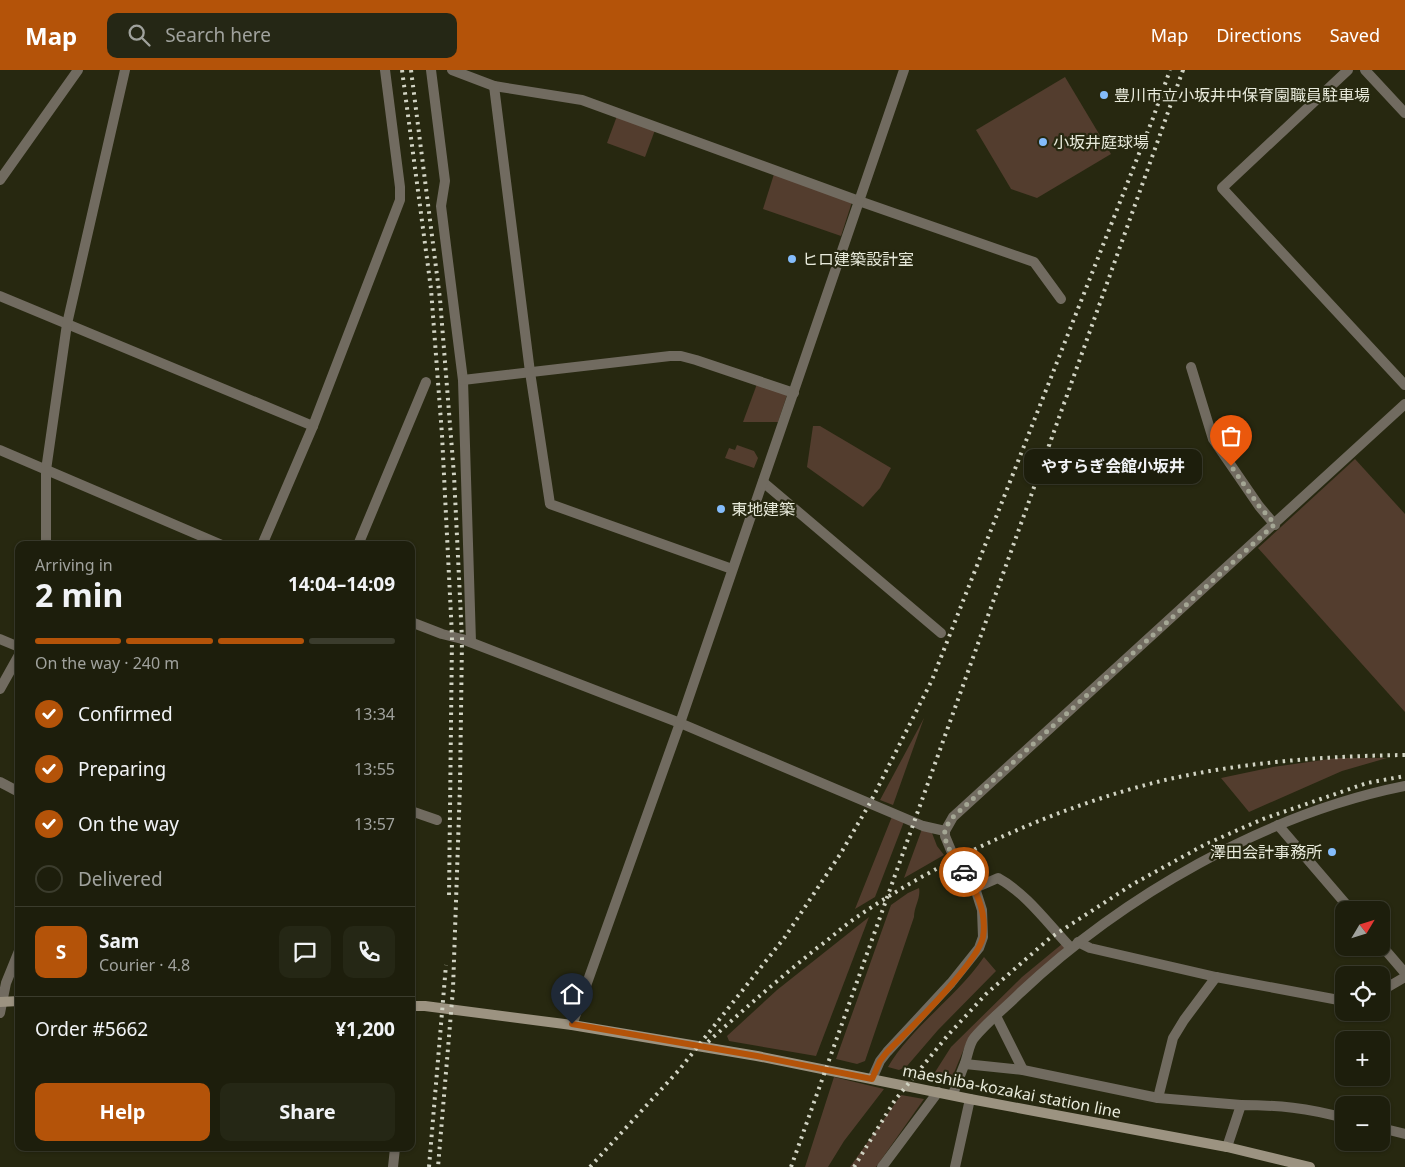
<!DOCTYPE html>
<meta charset="utf-8">
<style>
:root{--surface:#1d1e0c;--page:#252715;--text:#f1f3f6;--muted:#a0a29d;--line:#3b3c2d;--accent:#b45309}
body{margin:0;font-family:"Noto Sans","Noto Sans JP",sans-serif;background:var(--page);color:var(--text);height:100vh;display:flex;flex-direction:column;font-size:19px;white-space:nowrap}
*{box-sizing:border-box;margin:0}
p{font-size:16px;color:var(--muted)}
.icon{flex:none;width:28px;height:28px;fill:none;stroke:currentColor;stroke-width:2;stroke-linecap:round;stroke-linejoin:round}
.map{position:relative;flex:1;overflow:hidden}
.drawer{position:absolute;left:15px;top:471px;width:400px;height:610px;display:flex;flex-direction:column;background:var(--surface);border-radius:10px;box-shadow:0 1px 4px #0004,0 0 0 1px var(--line)}
.drawer>*{flex:none}
.needle{width:32px;rotate:52deg}
.controls{position:absolute;left:1335px;top:831px;display:grid;gap:10px}
.controls a{display:grid;place-items:center;width:55px;height:55px;border-radius:10px;background:var(--surface);box-shadow:0 1px 4px #0004,0 0 0 1px var(--line);font-size:25px}
.pin{position:absolute;display:grid;place-items:center;width:42px;height:42px;color:#fff;margin:-51px -21px;border-radius:50% 50% 50% 0;rotate:-45deg;box-shadow:0 0 5px #0007}
.pin .icon{rotate:45deg}
.courier{position:absolute;display:grid;place-items:center;width:50px;height:50px;margin:-25px;border:4px solid #b45309;border-radius:50%;background:#fff;color:#222;box-shadow:0 1px 6px #0007}
.bubble{position:absolute;height:35px;border-radius:10px;background:var(--surface);box-shadow:0 1px 4px #0004,0 0 0 1px var(--line);font-size:16px;font-weight:700;line-height:35px;text-align:center}
.overview em{font-style:normal;font-weight:700}
.overview div{display:flex;flex-direction:column-reverse}
.overview{display:flex;align-items:center;justify-content:space-between;height:85px;padding:0 20px}
h1{font-size:32px;font-weight:700;line-height:38px}
.bar{display:grid;grid-template-columns:repeat(4,1fr);gap:8px 5px;align-content:center;height:60px;padding:0 20px}
.bar i{height:6px;border-radius:4px;background:var(--line)}
.bar .current{background:var(--accent)}
.bar p{grid-column:span 4}
.line{display:flex;align-items:center;gap:12px;padding:0 20px;border-top:1px solid var(--line)}
.line div{flex:1}
.round{display:grid;place-items:center;flex:none;width:52px;height:52px;border-radius:10px;background:var(--page)}
ol{padding:0 20px;list-style:none}
li{display:flex;align-items:center;gap:15px;height:55px}
li p{margin-inline-start:auto}
li .icon{padding:5px;border-radius:50%;background:var(--accent);color:#fff;stroke-width:4}
li:last-child{color:var(--muted)}
li i{width:28px;height:28px;border:2px solid var(--line);border-radius:50%}
.cta{display:flex;gap:10px;margin-top:auto;padding:10px 20px}
.cta a{flex:1;height:58px;border-radius:10px;background:var(--accent);color:#fff;font-size:20px;font-weight:700;line-height:58px;text-align:center}
.cta a+a{background:var(--page);color:var(--text)}
header{display:flex;align-items:center;gap:30px;box-sizing:border-box;height:70px;padding:0 25px;background:var(--accent);color:#fff}
header strong{font-size:24px}
nav{display:flex;gap:28px;margin-inline-start:auto;font-size:18px}
.search{width:350px;height:45px;background:var(--page);display:flex;align-items:center;gap:12px;box-sizing:border-box;padding:0 18px;border-radius:10px;color:var(--muted);font-size:19px}
.map>svg:first-child{display:block}
.green{fill:#533d2e}
.lines{fill:none;stroke-linecap:round;stroke-linejoin:round}
.minor{stroke:#716b60;stroke-width:10}
.secondary{stroke:#9c9381;stroke-width:10}
.rail{stroke:#d1d3c3;stroke-width:4;stroke-dasharray:2.5 5;stroke-linecap:butt}
.done{stroke:#a4a694;stroke-width:5;stroke-dasharray:0 9}
.route{stroke:#b45309;stroke-width:6}
.poi-dot{fill:#84bcfb;stroke:#272810;stroke-width:2}
.labels{text-anchor:middle;stroke-width:4.5;stroke-linejoin:round;paint-order:stroke}
.poi-label{font-size:16px;fill:#e8eadb;stroke:#272810;text-anchor:start}
.street-label{font-size:16px;fill:#e8eadb;stroke:#272810}
</style>
<header>
<strong>Map</strong>
<div class="search"><svg class="icon" aria-label="search" viewBox="0 0 24 24"><circle cx="10" cy="10" r="6"/><path d="M15 15l6 6"/></svg>Search here</div>
<nav><a>Map</a><a>Directions</a><a>Saved</a></nav>
</header>
<div class="map">
<svg width="1405" height="1097" viewBox="0 0 1405 1097">
<rect width="100%" height="100%" fill="#272810"/>
<g class="green">
<path d="M 1065,7 L 1111,84 L 1037,128 L 1011,119 L 976,60 Z"/>
<path d="M 617,46 L 655,60 L 645,87 L 607,73 Z"/>
<path d="M 774,104 L 852,132 L 841,166 L 763,139 Z"/>
<path d="M 757,314 L 787,325 L 778,352 L 743,352 Z"/>
<path d="M 813,356 L 820,356 L 891,398 L 880,418 L 863,437 L 807,397 Z"/>
<path d="M 737,375 L 754,381 L 758,388 L 754,398 L 725,388 L 729,378 L 735,380 Z"/>
<path d="M 1355,389 L 1405,444 L 1405,642 L 1258,478 Z"/>
<path d="M 924,648 L 893,735 L 880,730 Z"/>
<path d="M 1337,688 L 1387,688 L 1342,701 L 1249,742 L 1221,708 L 1273,697 Z"/>
<path d="M 893,744 L 905,749 L 875,827 L 855,839 Z"/>
<path d="M 922,759 L 932,763 L 937,776 L 944,785 L 904,808 Z"/>
<path d="M 919,818 C 921,828 914,836 914,847 L 865,991 L 857,994 L 836,989 L 891,835 L 908,823 Z"/>
<path d="M 869,847 L 816,986 L 729,971 L 727,966 L 777,920 Z"/>
<path d="M 1062,874 L 1066,878 L 968,969 L 949,1015 L 930,1010 L 951,977 L 1022,907 Z"/>
<path d="M 984,887 L 996,901 L 938,960 L 907,996 L 899,1000 L 888,997 C 912,956 957,927 984,887 Z"/>
<path d="M 834,1007 L 884,1019 L 844,1071 L 828,1097 L 805,1097 Z"/>
<path d="M 901,1025 L 924,1029 L 876,1097 L 850,1097 Z"/>
</g>
<g class="lines">
<g class="minor">
<path d="M 431,0 L 445,111 L 441,136 L 463,310 L 471,572"/>
<path d="M 452,0 L 494,16 L 582,30 L 859,131 L 1034,192 L 1061,229"/>
<path d="M 1348,0 L 1222,118 L 1405,315"/>
<path d="M 1365,0 L 1405,43"/>
<path d="M 494,16 L 530,302 L 550,434 L 732,499"/>
<path d="M 0,110 L 78,0"/>
<path d="M 0,226 L 313,356"/>
<path d="M 1191,297 L 1213,369 L 1259,436 L 1275,455"/>
<path d="M 463,310 L 670,286 L 681,286 L 696,290 L 794,323"/>
<path d="M 0,380 L 222,475"/>
<path d="M 763,412 L 941,563"/>
<path d="M 46,475 L 46,400 L 67,254 L 125,0"/>
<path d="M 262,475 L 313,356 L 400,130 L 400,117 L 385,0"/>
<path d="M 358,475 L 426,312"/>
<path d="M 411,552 L 442,564 L 462,569 L 680,653 L 923,756 L 945,761"/>
<path d="M 0,569 L 19,577"/>
<path d="M 0,619 L 19,585"/>
<path d="M 0,712 L 19,722"/>
<path d="M 411,741 L 437,750"/>
<path d="M 1278,755 L 1351,840"/>
<path d="M 975,818 L 998,808 C 1026,823 1049,855 1071,878"/>
<path d="M 1078,872 L 1090,878 L 1216,907 L 1344,931"/>
<path d="M 1381,875 L 1405,903"/>
<path d="M 1381,921 L 1405,907"/>
<path d="M 0,943 L 6,913 L 19,881"/>
<path d="M 996,946 L 1023,1000"/>
<path d="M 572,955 L 680,653 L 904,0"/>
<path d="M 965,994 L 1023,1000 L 1158,1028 L 1241,1035"/>
<path d="M 872,1009 L 880,991 L 887,982 L 951,913 L 979,878 L 983,867 L 982,840 L 975,818 L 955,790 L 945,766 L 945,761 L 953,747 L 1405,334"/>
<path d="M 953,1024 C 957,1014 961,1003 965,993 C 968,985 969,974 974,968 C 987,952 1005,938 1020,923 C 1123,826 1265,744 1405,716"/>
<path d="M 1158,1028 L 1173,968 L 1184,950 L 1216,907"/>
<path d="M 1381,1058 L 1405,1064"/>
<path d="M 1227,1077 L 1241,1035 C 1278,1035 1308,1038 1344,1048"/>
<path d="M 393,1097 L 395,1078"/>
<path d="M 882,1097 L 938,1022"/>
<path d="M 955,1097 L 970,1029"/>
</g>
<g class="secondary">
<path d="M 0,932 L 19,931"/>
<path d="M 411,936 L 425,936 L 572,955 L 757,986 L 970,1029 L 1227,1077 L 1310,1097"/>
</g>
<g class="rail">
<path d="M 402,0 L 431,219 L 442,365 L 452,566 L 449,828"/>
<path d="M 411,0 L 440,229 L 454,405 L 462,569 L 460,715 L 453,919 L 438,1097"/>
<path d="M 708,972 C 744,939 780,908 817,878 C 830,869 841,858 854,849 C 942,788 1061,735 1165,710 C 1244,692 1325,686 1405,685"/>
<path d="M 429,1097 L 446,895"/>
<path d="M 590,1097 L 679,1000 L 785,867 L 841,783 L 870,733 L 932,610 L 1153,48 L 1170,0"/>
<path d="M 791,1097 C 921,731 1053,366 1183,0"/>
<path d="M 854,1097 L 895,1030 L 948,965 L 986,924 L 1050,868 L 1133,814 L 1206,774 L 1263,749 L 1367,713 L 1405,706"/>
</g>
</g>
<g class="lines">
<path class="done" d="M 964,802 C 958,794 942,772 945,761 C 945,756 951,751 953,747 L 1275,454 L 1259,436 L 1231,396"/>
<path class="route" d="M 572,954 L 757,986 L 872,1009 L 880,991 L 887,982 C 908,961 978,893 983,867 C 987,843 977,821 964,802"/>
</g>
<g class="poi-dot">
<circle cx="1104" cy="25" r="5"/>
<circle cx="1043" cy="72" r="5"/>
<circle cx="792" cy="189" r="5"/>
<circle cx="721" cy="439" r="5"/>
<circle cx="1332" cy="782" r="5"/>
</g>
<g class="labels">
<g class="poi-label">
<text x="1114" y="31">豊川市立小坂井中保育園職員駐車場</text>
<text x="1053" y="78">小坂井庭球場</text>
<text x="802" y="195">ヒロ建築設計室</text>
<text x="731" y="445">東地建築</text>
<text x="1322" y="788" text-anchor="end">澤田会計事務所</text>
</g>
<g class="street-label">
<text transform="translate(1012 1021) rotate(11)" y="6">maeshiba-kozakai station line</text>
</g>
</g>
</svg>
<div class="controls">
<a><svg class="needle" viewBox="-14 -14 28 28"><path d="M0-13l5 13h-10z" fill="#e53935"/><path d="M0 13l5-13h-10z" fill="#a0a29d"/></svg></a>
<a><svg class="icon" aria-label="locate" viewBox="0 0 24 24"><circle cx="12" cy="12" r="6"/><path d="M12 2v4M12 18v4M2 12h4M18 12h4"/></svg></a>
<a>+</a>
<a>−</a>
</div>
<div class="pin" style="left:1231px;top:396px;background:#ea580c"><svg class="icon" aria-label="bag" viewBox="0 0 24 24"><path d="M5 8h14l-1 12H6zM9 8a3 3 0 0 1 6 0"/></svg></div>
<div class="pin" style="left:572px;top:954px;background:#1f2937"><svg class="icon" aria-label="home" viewBox="0 0 24 24"><path d="M3 11l9-7 9 7M6 9v11h12V9"/></svg></div>
<div class="courier" style="left:964px;top:802px"><svg class="icon" aria-label="car" viewBox="0 0 24 24"><path d="M5 17H2v-5l4-1 3-4h7l3 4 3 1v5h-3M9 17h6M6 11h13"/><circle cx="7" cy="17" r="2"/><circle cx="17" cy="17" r="2"/></svg></div>
<div class="bubble" style="left:1024px;top:379px;width:178px">やすらぎ会館小坂井</div>
<section class="drawer">
<div class="overview"><div><h1>2 min</h1><p>Arriving in</p></div><em>14:04–14:09</em></div>
<div class="bar"><i class="current"></i><i class="current"></i><i class="current"></i><i></i><p>On the way · 240 m</p></div>
<ol>
<li><svg class="icon" aria-label="check" viewBox="0 0 24 24"><path d="M5 12l5 5 9-10"/></svg>Confirmed<p>13:34</p></li>
<li><svg class="icon" aria-label="check" viewBox="0 0 24 24"><path d="M5 12l5 5 9-10"/></svg>Preparing<p>13:55</p></li>
<li><svg class="icon" aria-label="check" viewBox="0 0 24 24"><path d="M5 12l5 5 9-10"/></svg>On the way<p>13:57</p></li>
<li><i></i>Delivered</li>
</ol>
<div class="line" style="height:90px"><b class="round" style="background:var(--accent);color:#fff">S</b><div><b>Sam</b><p>Courier · 4.8</p></div><a class="round"><svg class="icon" aria-label="chat" viewBox="0 0 24 24"><path d="M4 5h16v11H9l-5 4z"/></svg></a><a class="round"><svg class="icon" aria-label="phone" viewBox="0 0 24 24"><path d="M5 4h4l2 5-3 2q2 4 5 5l2-3 5 2v4C11 20 4 13 5 4z"/></svg></a></div>
<div class="line" style="height:65px"><div>Order #5662</div><b>¥1,200</b></div>
<div class="cta"><a>Help</a><a>Share</a></div>
</section>
</div>
